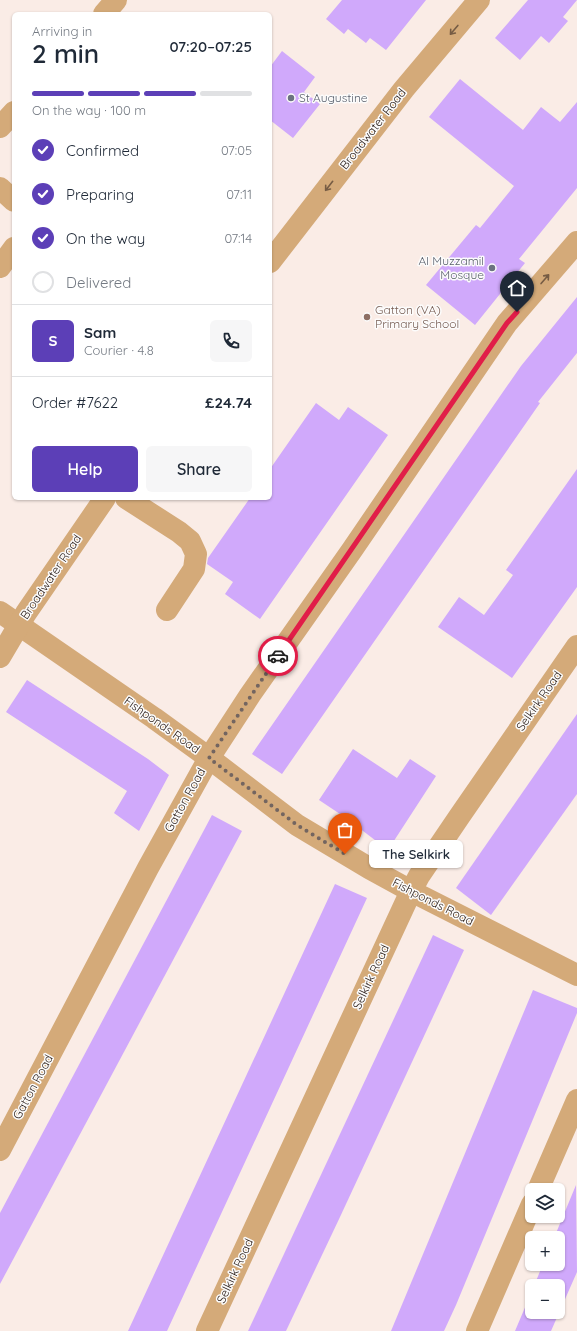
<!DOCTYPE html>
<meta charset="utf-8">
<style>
:root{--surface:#fff;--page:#f6f6f7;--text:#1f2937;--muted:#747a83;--line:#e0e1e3;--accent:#5c3fb7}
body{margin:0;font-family:Quicksand,sans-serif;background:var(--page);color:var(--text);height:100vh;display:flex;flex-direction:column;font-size:15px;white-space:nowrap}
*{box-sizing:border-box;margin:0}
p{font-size:13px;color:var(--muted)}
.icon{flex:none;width:22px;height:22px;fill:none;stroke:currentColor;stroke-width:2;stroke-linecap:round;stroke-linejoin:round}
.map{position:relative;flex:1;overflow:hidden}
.side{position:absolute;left:12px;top:12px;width:260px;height:488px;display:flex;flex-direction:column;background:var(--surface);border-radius:6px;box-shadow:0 1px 3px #0004}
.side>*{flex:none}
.buttons{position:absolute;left:525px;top:1183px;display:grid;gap:8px}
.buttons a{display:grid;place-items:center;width:40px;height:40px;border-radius:6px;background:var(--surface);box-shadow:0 1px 3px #0004;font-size:20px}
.pin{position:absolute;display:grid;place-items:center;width:34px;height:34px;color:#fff;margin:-41px -17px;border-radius:50% 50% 50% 0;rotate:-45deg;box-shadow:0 0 4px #0007}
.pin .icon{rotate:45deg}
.courier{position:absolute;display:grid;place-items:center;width:40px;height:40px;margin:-20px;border:3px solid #e11d48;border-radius:50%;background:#fff;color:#222;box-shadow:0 1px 5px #0007}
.bubble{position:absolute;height:28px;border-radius:6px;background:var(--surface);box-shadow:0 1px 3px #0004;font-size:13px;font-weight:600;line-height:28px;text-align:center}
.overview em{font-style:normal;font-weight:600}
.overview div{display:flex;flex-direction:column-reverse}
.overview{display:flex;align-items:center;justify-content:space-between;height:68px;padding:0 20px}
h1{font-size:26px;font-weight:600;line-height:30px}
.bar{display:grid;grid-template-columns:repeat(4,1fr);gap:6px 4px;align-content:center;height:48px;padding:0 20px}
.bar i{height:5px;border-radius:3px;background:var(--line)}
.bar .active{background:var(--accent)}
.bar p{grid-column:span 4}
.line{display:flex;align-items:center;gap:10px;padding:0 20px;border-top:1px solid var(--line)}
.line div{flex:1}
.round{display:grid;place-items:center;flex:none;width:42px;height:42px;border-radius:6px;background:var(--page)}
ol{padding:0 20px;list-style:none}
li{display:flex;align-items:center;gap:12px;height:44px}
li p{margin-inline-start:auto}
li .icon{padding:4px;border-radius:50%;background:var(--accent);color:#fff;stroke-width:4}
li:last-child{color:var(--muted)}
li i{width:22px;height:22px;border:2px solid var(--line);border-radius:50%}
.action{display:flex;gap:8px;margin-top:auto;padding:8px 20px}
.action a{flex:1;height:46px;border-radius:6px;background:var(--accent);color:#fff;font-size:16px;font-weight:600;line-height:46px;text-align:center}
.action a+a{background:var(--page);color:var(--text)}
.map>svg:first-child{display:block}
.building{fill:#d0a9fb}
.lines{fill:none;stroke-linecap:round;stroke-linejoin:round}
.minor{stroke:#d4aa79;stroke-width:22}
.oneway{stroke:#765c44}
.done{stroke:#736560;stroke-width:4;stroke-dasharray:0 7.2}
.route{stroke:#e11d48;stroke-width:5}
.worship-dot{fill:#6b7280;stroke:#fcfcfc;stroke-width:1.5}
.education-dot{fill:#8d6e63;stroke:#fcfcfc;stroke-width:1.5}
.labels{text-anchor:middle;stroke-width:3;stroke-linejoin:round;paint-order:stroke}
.worship-label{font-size:12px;fill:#5b616d;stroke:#fcfcfc;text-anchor:start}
.street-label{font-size:12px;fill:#2a1d18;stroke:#fcfcfc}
.education-label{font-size:12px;fill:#785e54;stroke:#fcfcfc;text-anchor:start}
</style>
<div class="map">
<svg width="577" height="1331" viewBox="0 0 577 1331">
<rect width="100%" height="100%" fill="#faece6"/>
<g class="building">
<path d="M 342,0 L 426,0 L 386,50 L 370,38 L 366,43 L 348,29 L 344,34 L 326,19 Z"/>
<path d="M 528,0 L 577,0 L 563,17 L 568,21 L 549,43 L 541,36 L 520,60 L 495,38 Z"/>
<path d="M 282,51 L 315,77 L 304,92 L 320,104 L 293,138 L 270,120 L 270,67 Z"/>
<path d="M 460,79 L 523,130 L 541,107 L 560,122 L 577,102 L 577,188 L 519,259 L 525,263 L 475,325 L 426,285 L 476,225 L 480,228 L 514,186 L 429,117 Z"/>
<path d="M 577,297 L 577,353 L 538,402 L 540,403 L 282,774 L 252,754 L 521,366 Z"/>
<path d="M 316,403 L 339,420 L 348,407 L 388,435 L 260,619 L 225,594 L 233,582 L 207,564 L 208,558 L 250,498 L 270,498 L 270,469 Z"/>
<path d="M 577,469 L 577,587 L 512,678 L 438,627 L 459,597 L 484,615 L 513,575 L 506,570 Z"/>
<path d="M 27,680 L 148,759 L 169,775 L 139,831 L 114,813 L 127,791 L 6,712 Z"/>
<path d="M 577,714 L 577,794 L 491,915 L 456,888 Z"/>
<path d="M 353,749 L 397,778 L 410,759 L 436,776 L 388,850 L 346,818 L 319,800 Z"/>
<path d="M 212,815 L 242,831 L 0,1284 L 0,1213 Z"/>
<path d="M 335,884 L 367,898 L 185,1292 L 167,1331 L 128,1331 Z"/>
<path d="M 433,935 L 464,950 L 340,1217 L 286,1331 L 248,1331 Z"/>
<path d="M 533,990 L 577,1008 L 577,1013 L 456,1305 L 444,1331 L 391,1331 Z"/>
<path d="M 576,1185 L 577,1272 L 551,1331 L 515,1331 L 532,1291 L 532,1312 L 558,1312 L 558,1286 L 534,1286 L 543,1264 L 558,1264 L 558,1238 L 554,1238 Z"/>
</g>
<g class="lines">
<g class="minor">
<path d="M 104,14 L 116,0"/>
<path d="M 0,127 L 14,112"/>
<path d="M 0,188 L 14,201"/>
<path d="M 270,262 L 404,89 L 479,0"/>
<path d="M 0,267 L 14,248"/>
<path d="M 126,498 L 179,532 L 190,541 L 196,554 L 194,569 L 167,610"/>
<path d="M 0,612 L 154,718 L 209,758 L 297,825 L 369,868 L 411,891 L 577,975"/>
<path d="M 0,657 L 26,613 L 105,498"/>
<path d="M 0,1150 L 148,868 L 209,758 L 250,695 L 352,550 L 507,323 L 577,242"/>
<path d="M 538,1190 L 577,1100"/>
<path d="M 207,1331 L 411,891 L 419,876 L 459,817 L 577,646"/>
<path d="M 477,1331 L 532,1204"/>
</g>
</g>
<defs><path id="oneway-shaft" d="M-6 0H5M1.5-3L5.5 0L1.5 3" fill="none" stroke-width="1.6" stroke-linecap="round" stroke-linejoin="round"/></defs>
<g class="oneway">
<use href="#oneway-shaft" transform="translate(454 30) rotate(130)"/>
<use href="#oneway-shaft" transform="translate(329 186) rotate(128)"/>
<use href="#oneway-shaft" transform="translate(545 279) rotate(-49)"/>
</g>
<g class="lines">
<path class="done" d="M 278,656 L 209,758 L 297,825 L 345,854"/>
<path class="route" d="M 278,656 L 507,323 L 517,312"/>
</g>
<g class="worship-dot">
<circle cx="291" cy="98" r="4"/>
<circle cx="492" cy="268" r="4"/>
</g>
<circle class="education-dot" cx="367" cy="317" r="4"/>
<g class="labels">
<g class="worship-label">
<text x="299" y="102">St Augustine</text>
<text x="484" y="265" text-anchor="end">Al Muzzamil<tspan x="484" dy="14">Mosque</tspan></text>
</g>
<g class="street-label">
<text transform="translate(373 129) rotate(-52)" y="4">Broadwater Road</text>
<text transform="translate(51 577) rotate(-56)" y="4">Broadwater Road</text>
<text transform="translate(539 701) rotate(-55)" y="4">Selkirk Road</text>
<text transform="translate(162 725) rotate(35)" y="4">Fishponds Road</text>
<text transform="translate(185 800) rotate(-61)" y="4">Gatton Road</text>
<text transform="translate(433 902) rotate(27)" y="4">Fishponds Road</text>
<text transform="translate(371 977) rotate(-65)" y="4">Selkirk Road</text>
<text transform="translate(33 1087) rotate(-62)" y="4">Gatton Road</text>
<text transform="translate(235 1271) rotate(-65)" y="4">Selkirk Road</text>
</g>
<g class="education-label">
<text x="375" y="314">Gatton (VA)<tspan x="375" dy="14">Primary School</tspan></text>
</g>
</g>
</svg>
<div class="buttons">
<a><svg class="icon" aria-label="layers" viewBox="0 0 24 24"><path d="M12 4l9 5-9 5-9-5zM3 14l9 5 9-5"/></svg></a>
<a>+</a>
<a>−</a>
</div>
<div class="pin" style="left:345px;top:854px;background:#ea580c"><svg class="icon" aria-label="bag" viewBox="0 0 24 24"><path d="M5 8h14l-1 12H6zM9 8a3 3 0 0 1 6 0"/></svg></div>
<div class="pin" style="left:517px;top:312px;background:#1f2937"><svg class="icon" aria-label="home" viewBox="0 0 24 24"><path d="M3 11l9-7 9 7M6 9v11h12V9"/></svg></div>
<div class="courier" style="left:278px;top:656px"><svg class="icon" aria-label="car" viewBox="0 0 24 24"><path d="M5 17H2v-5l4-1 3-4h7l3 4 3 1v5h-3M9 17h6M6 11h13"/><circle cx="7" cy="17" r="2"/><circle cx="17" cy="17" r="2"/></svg></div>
<div class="bubble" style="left:369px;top:840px;width:94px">The Selkirk</div>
<section class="side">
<div class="overview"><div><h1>2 min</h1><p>Arriving in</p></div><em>07:20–07:25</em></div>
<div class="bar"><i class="active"></i><i class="active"></i><i class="active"></i><i></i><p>On the way · 100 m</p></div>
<ol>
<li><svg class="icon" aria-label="check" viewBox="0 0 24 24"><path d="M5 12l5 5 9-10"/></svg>Confirmed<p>07:05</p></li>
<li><svg class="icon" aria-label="check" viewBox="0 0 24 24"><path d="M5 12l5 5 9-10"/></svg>Preparing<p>07:11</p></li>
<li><svg class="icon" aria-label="check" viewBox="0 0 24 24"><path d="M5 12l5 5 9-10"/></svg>On the way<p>07:14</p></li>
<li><i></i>Delivered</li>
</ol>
<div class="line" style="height:72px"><b class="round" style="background:var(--accent);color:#fff">S</b><div><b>Sam</b><p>Courier · 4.8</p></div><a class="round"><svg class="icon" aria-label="phone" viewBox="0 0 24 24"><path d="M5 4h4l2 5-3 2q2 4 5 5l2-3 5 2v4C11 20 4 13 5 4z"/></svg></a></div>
<div class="line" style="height:52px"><div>Order #7622</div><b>£24.74</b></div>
<div class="action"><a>Help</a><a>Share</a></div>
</section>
</div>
